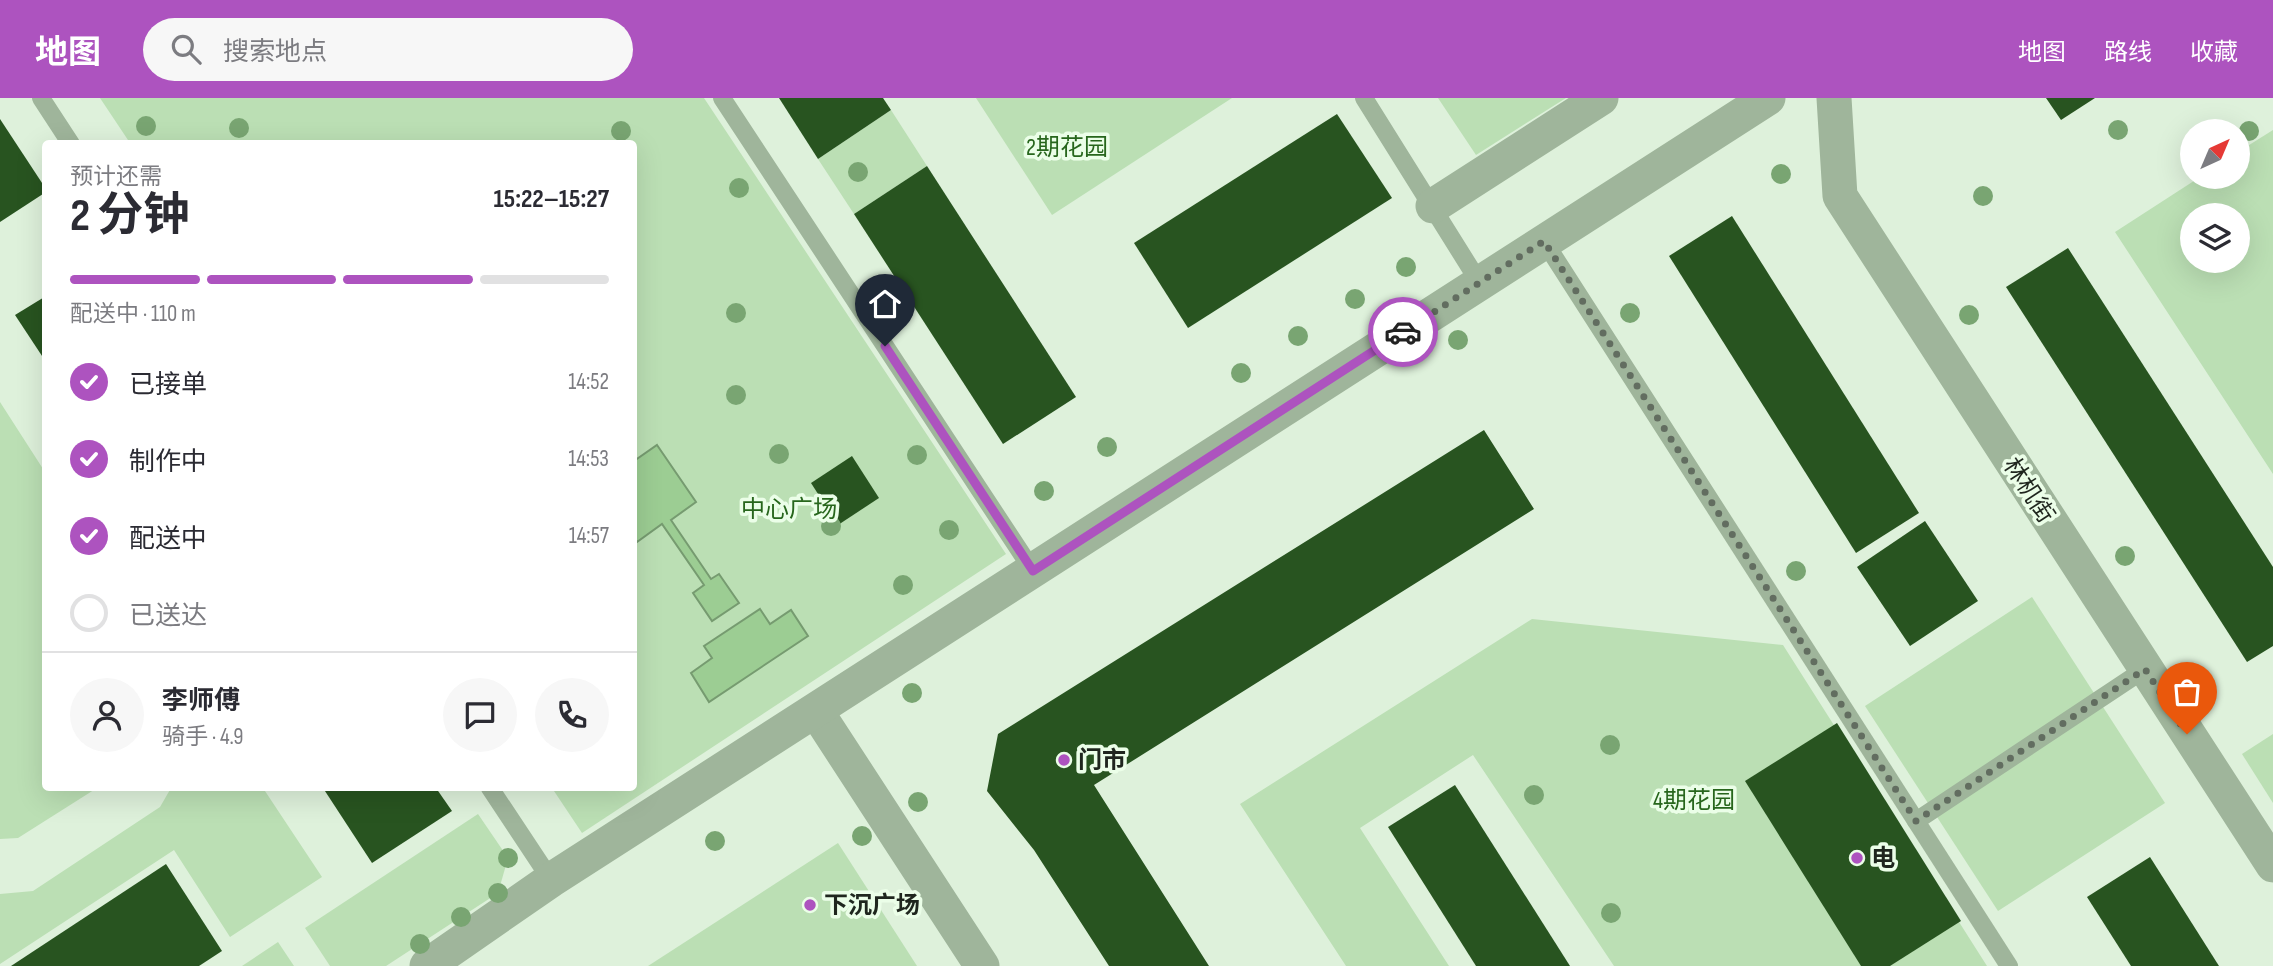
<!DOCTYPE html>
<html lang="zh">
<meta charset="utf-8">
<style>
:root{--surface:#fff;--page:#f7f7f7;--text:#2b2b33;--muted:#7c7c81;--line:#e1e1e2;--accent:#ad53bf}
body{margin:0;font-family:"Sofia Sans Condensed","Noto Sans SC",sans-serif;background:var(--page);color:var(--text);height:100vh;display:flex;flex-direction:column;font-size:26px;white-space:nowrap}
*{box-sizing:border-box;margin:0}
p{font-size:23px;color:var(--muted)}
.icon{flex:none;width:38px;height:38px;fill:none;stroke:currentColor;stroke-width:2;stroke-linecap:round;stroke-linejoin:round}
.map{position:relative;flex:1;overflow:hidden}
.details{position:absolute;left:42px;top:42px;width:595px;height:651px;display:flex;flex-direction:column;background:var(--surface);border-radius:7px;box-shadow:0 7px 28px #0002}
.details>*{flex:none}
.needle{width:46px;rotate:44deg}
.controls{position:absolute;left:2180px;top:21px;display:grid;gap:14px}
.controls a{display:grid;place-items:center;width:70px;height:70px;border-radius:50%;background:var(--surface);box-shadow:0 7px 28px #0002;font-size:35px}
.pin{position:absolute;display:grid;place-items:center;width:60px;height:60px;color:#fff;margin:-72px -30px;border-radius:50% 50% 50% 0;rotate:-45deg;box-shadow:0 0 7px #0007}
.pin .icon{rotate:45deg}
.courier{position:absolute;display:grid;place-items:center;width:70px;height:70px;margin:-35px;border:5px solid #ad53bf;border-radius:50%;background:#fff;color:#222;box-shadow:0 2px 9px #0007}
.headline em{font-style:normal;font-weight:700}
.headline div{display:flex;flex-direction:column-reverse}
.headline{display:flex;align-items:center;justify-content:space-between;height:119px;padding:0 28px}
h1{font-size:46px;font-weight:700;line-height:52px}
.bar{display:grid;grid-template-columns:repeat(4,1fr);gap:10px 7px;align-content:center;height:84px;padding:0 28px}
.bar i{height:9px;border-radius:5px;background:var(--line)}
.bar .selected{background:var(--accent)}
.bar p{grid-column:span 4}
.line{display:flex;align-items:center;gap:18px;padding:0 28px;border-top:2px solid var(--line)}
.line div{flex:1}
.round{display:grid;place-items:center;flex:none;width:74px;height:74px;border-radius:37px;background:var(--page)}
ol{padding:0 28px;list-style:none}
li{display:flex;align-items:center;gap:21px;height:77px}
li p{margin-inline-start:auto}
li .icon{padding:7px;border-radius:50%;background:var(--accent);color:#fff;stroke-width:4}
li:last-child{color:var(--muted)}
li i{width:38px;height:38px;border:4px solid var(--line);border-radius:50%}
header{display:flex;align-items:center;gap:42px;box-sizing:border-box;height:98px;padding:0 35px;background:var(--accent);color:#fff}
header strong{font-size:33px}
nav{display:flex;gap:38px;margin-inline-start:auto;font-size:24px}
.search{width:490px;height:63px;background:var(--page);display:flex;align-items:center;gap:18px;box-sizing:border-box;padding:0 24px;border-radius:38px;color:var(--muted);font-size:26px}
.map>svg:first-child{display:block}
.green{fill:#bbdfb4;fill-rule:evenodd}
.water{fill:#9ccd93;stroke:#769b70;stroke-width:2}
.building{fill:#285420}
.lines{fill:none;stroke-linecap:round;stroke-linejoin:round}
.service{stroke:#9fb59b;stroke-width:18}
.minor{stroke:#9fb59b;stroke-width:35}
.tree{fill:#79a572}
.done{stroke:#626d60;stroke-width:7;stroke-dasharray:0 12.6}
.route{stroke:#ad53bf;stroke-width:9}
.poi-dot{fill:#ad53bf;stroke:#ebfee8;stroke-width:2.5}
.labels{text-anchor:middle;stroke-width:7;stroke-linejoin:round;paint-order:stroke}
.park-label{font-size:24px;fill:#27661c;stroke:#ebfee8}
.street-label{font-size:24px;fill:#1f261e;stroke:#ebfee8}
.poi-label{font-size:24px;font-weight:bold;fill:#1f261e;stroke:#ebfee8;text-anchor:start}
</style>
<header>
<strong>地图</strong>
<div class="search"><svg class="icon" aria-label="search" viewBox="0 0 24 24"><circle cx="10" cy="10" r="6"/><path d="M15 15l6 6"/></svg>搜索地点</div>
<nav><a>地图</a><a>路线</a><a>收藏</a></nav>
</header>
<div class="map">
<svg width="2273" height="868" viewBox="0 0 2273 868">
<rect width="100%" height="100%" fill="#def1db"/>
<g class="green">
<path d="M 100,0 L 704,0 L 1006,456 L 582,735 L 552,690 L 634,690 L 634,46 L 130,45 Z"/>
<path d="M 976,0 L 1232,0 L 1052,117 Z"/>
<path d="M 1438,0 L 1566,0 L 1476,57 Z"/>
<path d="M 891,12 L 927,68 L 854,116 L 818,61 Z"/>
<path d="M 2273,32 L 2273,376 L 2115,134 L 2200,79 L 2238,79 L 2238,54 ZM 2193,117 L 2238,117 L 2238,163 L 2193,163 Z"/>
<path d="M 0,304 L 45,374 L 46,690 L 97,690 L 18,740 L 0,741 Z"/>
<path d="M 2032,499 L 2165,705 L 1998,813 L 1865,608 Z"/>
<path d="M 1532,521 L 1783,547 L 1987,868 L 1614,868 L 1473,657 L 1360,730 L 1449,868 L 1346,868 L 1240,706 Z"/>
<path d="M 2273,636 L 2273,705 L 2242,656 Z"/>
<path d="M 171,690 L 263,690 L 322,779 L 230,839 L 174,752 L 0,866 L 0,796 L 33,793 L 160,709 Z"/>
<path d="M 478,716 L 508,760 L 498,795 L 386,868 L 330,868 L 305,830 Z"/>
<path d="M 838,745 L 917,868 L 648,868 Z"/>
<path d="M 278,844 L 294,868 L 242,868 Z"/>
</g>
<g class="water">
<path d="M 657,347 L 696,404 L 671,422 L 711,481 L 719,476 L 739,505 L 712,523 L 693,495 L 704,487 L 662,426 L 637,444 L 634,438 L 634,363 Z"/>
<path d="M 760,511 L 770,526 L 791,512 L 808,538 L 709,604 L 691,575 L 712,560 L 704,548 Z"/>
</g>
<g class="building">
<path d="M 779,0 L 883,0 L 891,12 L 818,61 Z"/>
<path d="M 2046,0 L 2095,0 L 2061,22 Z"/>
<path d="M 1337,16 L 1392,100 L 1188,230 L 1134,145 Z"/>
<path d="M 0,21 L 46,91 L 46,94 L 0,124 Z"/>
<path d="M 927,68 L 1076,299 L 1003,346 L 854,116 Z"/>
<path d="M 1732,118 L 1919,415 L 1856,455 L 1669,158 Z"/>
<path d="M 2068,150 L 2273,469 L 2273,548 L 2247,564 L 2006,189 Z"/>
<path d="M 46,198 L 46,264 L 15,217 Z"/>
<path d="M 1484,332 L 1534,411 L 1094,687 L 1209,868 L 1109,868 L 1034,752 L 987,693 L 998,636 Z"/>
<path d="M 852,358 L 879,400 L 838,427 L 811,385 Z"/>
<path d="M 1925,423 L 1978,503 L 1910,548 L 1857,469 Z"/>
<path d="M 1837,625 L 1961,823 L 1890,868 L 1861,868 L 1745,683 Z"/>
<path d="M 1455,687 L 1570,868 L 1476,868 L 1388,729 Z"/>
<path d="M 323,690 L 436,690 L 452,713 L 372,765 Z"/>
<path d="M 2150,759 L 2219,868 L 2131,868 L 2087,799 Z"/>
<path d="M 166,766 L 222,853 L 199,868 L 11,868 Z"/>
</g>
<g class="lines">
<g class="service">
<path d="M 41,0 L 71,46"/>
<path d="M 722,0 L 1033,473"/>
<path d="M 1364,0 L 1479,184"/>
<path d="M 1544,143 L 2009,868"/>
<path d="M 490,690 L 551,782"/>
<path d="M 1916,723 L 2145,571"/>
</g>
<g class="minor">
<path d="M 1834,0 L 1840,98 L 2273,767"/>
<path d="M 1433,108 L 1601,0"/>
<path d="M 816,613 L 982,868"/>
<path d="M 427,868 L 551,782 L 1768,0"/>
</g>
</g>
<g class="tree">
<circle cx="146" cy="28" r="10"/>
<circle cx="239" cy="30" r="10"/>
<circle cx="2118" cy="32" r="10"/>
<circle cx="621" cy="33" r="10"/>
<circle cx="2249" cy="33" r="10"/>
<circle cx="858" cy="74" r="10"/>
<circle cx="1781" cy="76" r="10"/>
<circle cx="739" cy="90" r="10"/>
<circle cx="1983" cy="98" r="10"/>
<circle cx="1406" cy="169" r="10"/>
<circle cx="1355" cy="201" r="10"/>
<circle cx="736" cy="215" r="10"/>
<circle cx="1630" cy="215" r="10"/>
<circle cx="1969" cy="217" r="10"/>
<circle cx="1298" cy="238" r="10"/>
<circle cx="1458" cy="242" r="10"/>
<circle cx="1241" cy="275" r="10"/>
<circle cx="736" cy="297" r="10"/>
<circle cx="1107" cy="349" r="10"/>
<circle cx="779" cy="356" r="10"/>
<circle cx="917" cy="357" r="10"/>
<circle cx="1044" cy="393" r="10"/>
<circle cx="831" cy="428" r="10"/>
<circle cx="949" cy="432" r="10"/>
<circle cx="2125" cy="458" r="10"/>
<circle cx="1796" cy="473" r="10"/>
<circle cx="903" cy="487" r="10"/>
<circle cx="912" cy="595" r="10"/>
<circle cx="1610" cy="647" r="10"/>
<circle cx="1534" cy="697" r="10"/>
<circle cx="918" cy="704" r="10"/>
<circle cx="862" cy="738" r="10"/>
<circle cx="715" cy="743" r="10"/>
<circle cx="508" cy="760" r="10"/>
<circle cx="498" cy="795" r="10"/>
<circle cx="1611" cy="815" r="10"/>
<circle cx="461" cy="819" r="10"/>
<circle cx="420" cy="846" r="10"/>
</g>
<g class="lines">
<path class="done" d="M 1403,234 L 1544,143 L 1916,723 L 2145,571 L 2187,636"/>
<path class="route" d="M 885,248 L 1033,473 L 1403,234"/>
</g>
<g class="poi-dot">
<circle cx="1064" cy="662" r="7"/>
<circle cx="1857" cy="760" r="7"/>
<circle cx="810" cy="807" r="7"/>
</g>
<g class="labels">
<g class="park-label">
<text x="1067" y="57">2期花园</text>
<text x="789" y="419">中心广场</text>
<text x="1694" y="710">4期花园</text>
</g>
<g class="street-label">
<text transform="translate(2029 392) rotate(57)" y="8">林机街</text>
</g>
<g class="poi-label">
<text x="1078" y="670">门市</text>
<text x="1871" y="768">电</text>
<text x="824" y="815">下沉广场</text>
</g>
</g>
</svg>
<div class="controls">
<a><svg class="needle" viewBox="-14 -14 28 28"><path d="M0-13l5 13h-10z" fill="#e53935"/><path d="M0 13l5-13h-10z" fill="#7c7c81"/></svg></a>
<a><svg class="icon" aria-label="layers" viewBox="0 0 24 24"><path d="M12 4l9 5-9 5-9-5zM3 14l9 5 9-5"/></svg></a>
</div>
<div class="pin" style="left:2187px;top:636px;background:#ea580c"><svg class="icon" aria-label="bag" viewBox="0 0 24 24"><path d="M5 8h14l-1 12H6zM9 8a3 3 0 0 1 6 0"/></svg></div>
<div class="pin" style="left:885px;top:248px;background:#1f2937"><svg class="icon" aria-label="home" viewBox="0 0 24 24"><path d="M3 11l9-7 9 7M6 9v11h12V9"/></svg></div>
<div class="courier" style="left:1403px;top:234px"><svg class="icon" aria-label="car" viewBox="0 0 24 24"><path d="M5 17H2v-5l4-1 3-4h7l3 4 3 1v5h-3M9 17h6M6 11h13"/><circle cx="7" cy="17" r="2"/><circle cx="17" cy="17" r="2"/></svg></div>
<section class="details">
<div class="headline"><div><h1>2 分钟</h1><p>预计还需</p></div><em>15:22–15:27</em></div>
<div class="bar"><i class="selected"></i><i class="selected"></i><i class="selected"></i><i></i><p>配送中 · 110 m</p></div>
<ol>
<li><svg class="icon" aria-label="check" viewBox="0 0 24 24"><path d="M5 12l5 5 9-10"/></svg>已接单<p>14:52</p></li>
<li><svg class="icon" aria-label="check" viewBox="0 0 24 24"><path d="M5 12l5 5 9-10"/></svg>制作中<p>14:53</p></li>
<li><svg class="icon" aria-label="check" viewBox="0 0 24 24"><path d="M5 12l5 5 9-10"/></svg>配送中<p>14:57</p></li>
<li><i></i>已送达</li>
</ol>
<div class="line" style="height:126px"><a class="round"><svg class="icon" aria-label="person" viewBox="0 0 24 24"><circle cx="12" cy="8" r="4"/><path d="M4 21q1-7 8-7t8 7"/></svg></a><div><b>李师傅</b><p>骑手 · 4.9</p></div><a class="round"><svg class="icon" aria-label="chat" viewBox="0 0 24 24"><path d="M4 5h16v11H9l-5 4z"/></svg></a><a class="round"><svg class="icon" aria-label="phone" viewBox="0 0 24 24"><path d="M5 4h4l2 5-3 2q2 4 5 5l2-3 5 2v4C11 20 4 13 5 4z"/></svg></a></div>
</section>
</div>
